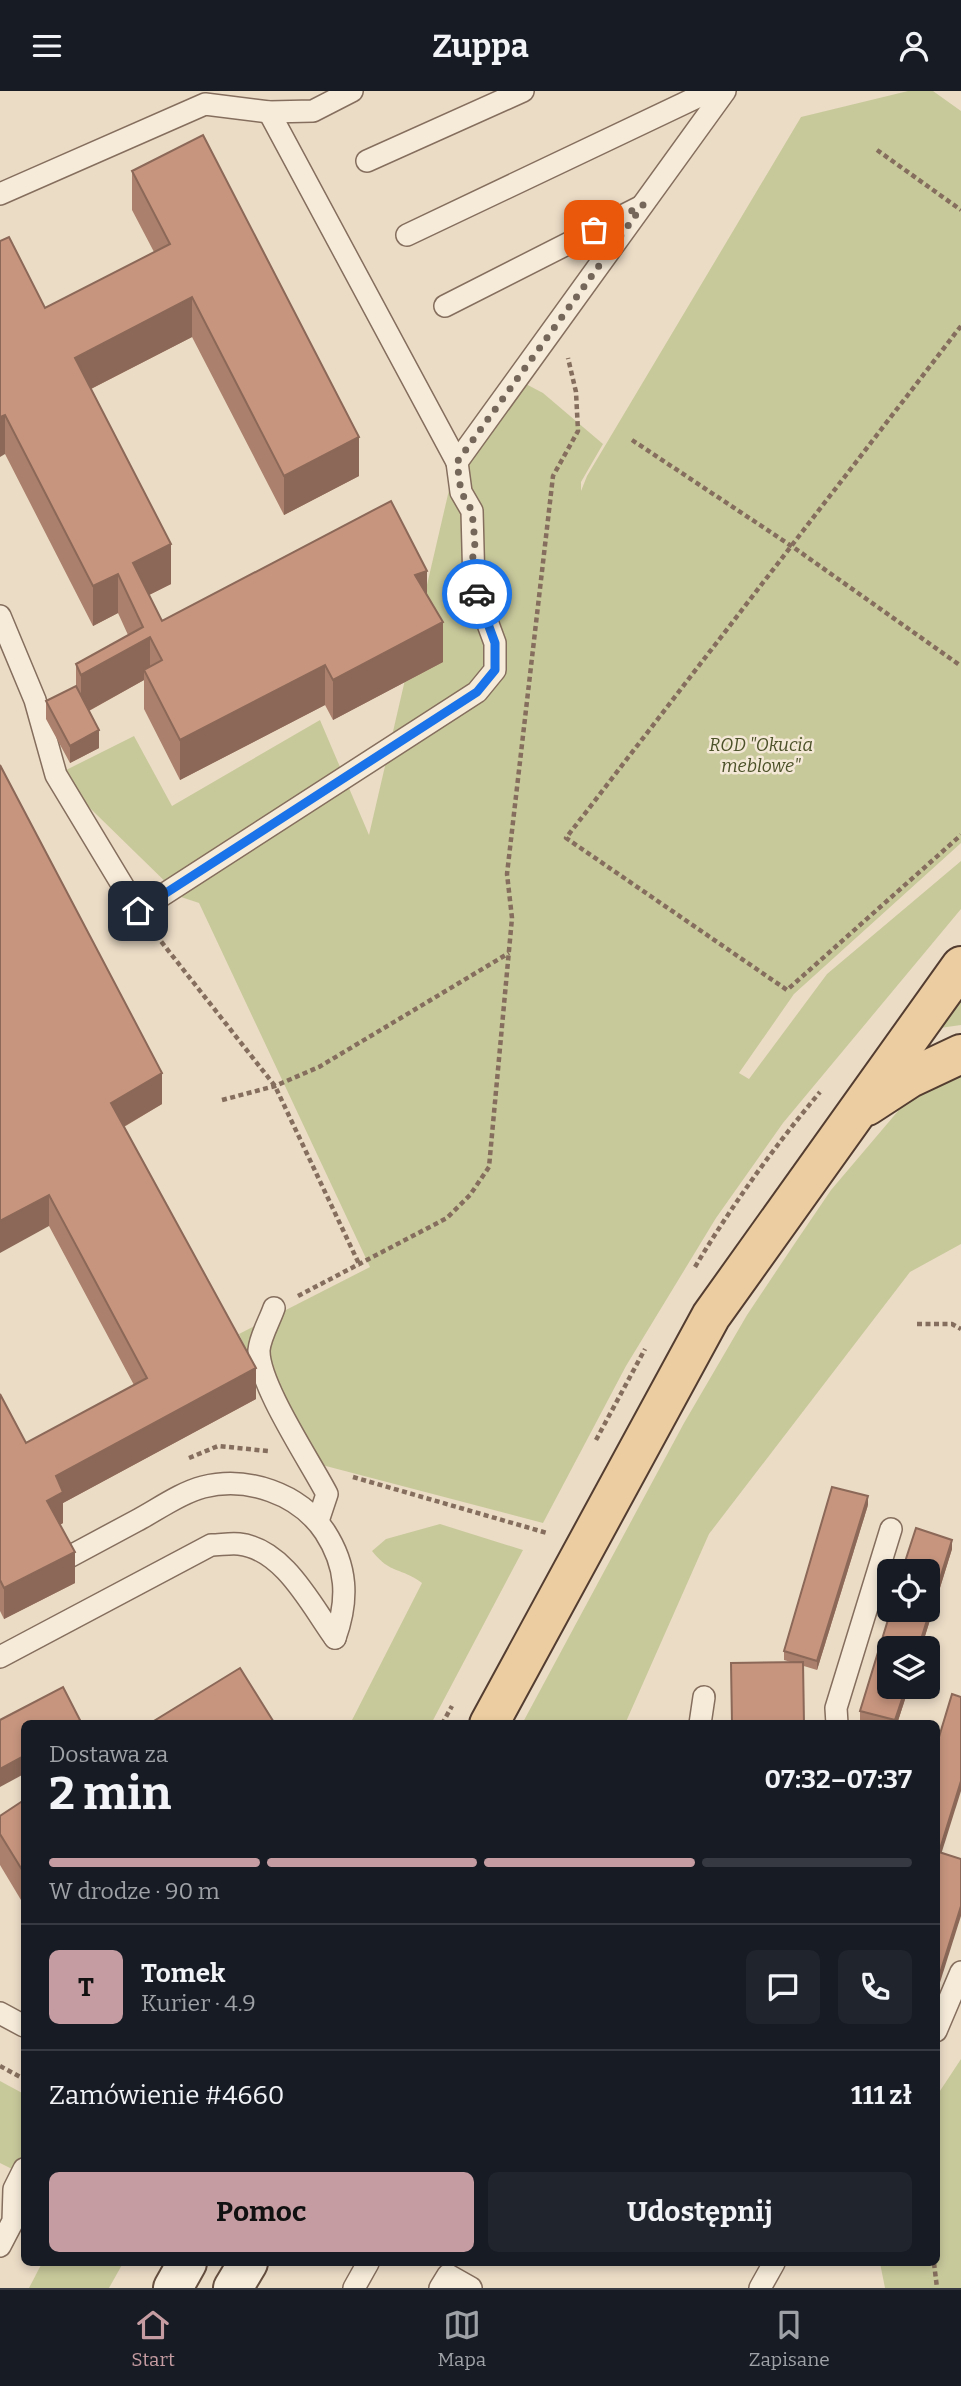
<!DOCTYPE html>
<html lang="pl">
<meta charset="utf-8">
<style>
:root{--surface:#171b24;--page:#20242c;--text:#f1f3f6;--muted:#9ea1a6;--line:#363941;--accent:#c59ca2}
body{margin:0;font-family:Bitter,serif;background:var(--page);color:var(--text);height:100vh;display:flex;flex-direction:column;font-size:26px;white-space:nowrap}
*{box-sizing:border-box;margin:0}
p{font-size:23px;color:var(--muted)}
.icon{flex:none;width:38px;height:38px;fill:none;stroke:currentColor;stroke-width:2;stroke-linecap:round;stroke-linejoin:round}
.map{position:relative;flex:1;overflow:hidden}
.side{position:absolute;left:21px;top:1629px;width:919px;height:546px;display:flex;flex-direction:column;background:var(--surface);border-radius:10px;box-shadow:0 4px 10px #0003}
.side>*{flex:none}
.fabs{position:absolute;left:877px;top:1468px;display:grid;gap:14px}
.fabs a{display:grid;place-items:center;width:63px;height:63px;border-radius:10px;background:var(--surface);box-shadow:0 4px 10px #0003;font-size:35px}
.pin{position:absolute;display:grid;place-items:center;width:60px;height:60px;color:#fff;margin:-30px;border-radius:14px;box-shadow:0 4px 10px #0006}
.courier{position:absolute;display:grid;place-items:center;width:70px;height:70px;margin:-35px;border:5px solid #1a73e8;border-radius:50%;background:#fff;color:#222;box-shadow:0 2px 9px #0007}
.overview em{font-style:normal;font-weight:700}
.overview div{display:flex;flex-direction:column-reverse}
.overview{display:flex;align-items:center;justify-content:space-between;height:119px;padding:0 28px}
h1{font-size:46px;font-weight:700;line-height:52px}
.bar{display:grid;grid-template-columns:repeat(4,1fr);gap:10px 7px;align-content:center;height:84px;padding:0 28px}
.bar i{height:9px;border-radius:5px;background:var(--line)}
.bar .active{background:var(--accent)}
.bar p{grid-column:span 4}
.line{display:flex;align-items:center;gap:18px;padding:0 28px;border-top:2px solid var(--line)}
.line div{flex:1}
.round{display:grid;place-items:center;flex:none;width:74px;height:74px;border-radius:10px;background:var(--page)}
.action{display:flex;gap:14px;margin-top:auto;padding:14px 28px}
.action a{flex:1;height:80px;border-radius:10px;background:var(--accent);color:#111;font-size:28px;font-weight:700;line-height:80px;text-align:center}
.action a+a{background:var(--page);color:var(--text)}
header{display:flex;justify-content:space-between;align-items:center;height:91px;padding:0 28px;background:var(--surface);font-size:32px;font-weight:700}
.menu{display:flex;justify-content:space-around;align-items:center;height:98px;border-top:2px solid var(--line);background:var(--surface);font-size:19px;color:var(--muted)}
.menu a{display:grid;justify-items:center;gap:4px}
.menu .active{color:var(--accent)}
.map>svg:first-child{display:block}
.green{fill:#c8c99b}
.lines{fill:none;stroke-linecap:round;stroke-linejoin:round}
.lane-casing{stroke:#856e5d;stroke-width:24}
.secondary-casing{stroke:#675040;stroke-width:42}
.primary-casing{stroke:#533d31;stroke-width:42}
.path{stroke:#856e5d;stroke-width:4.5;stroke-dasharray:5 3.5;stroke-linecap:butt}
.lane{stroke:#f6ebd9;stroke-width:21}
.secondary{stroke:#f6ebd9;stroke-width:38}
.primary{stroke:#eccda1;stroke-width:38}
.wall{fill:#ab806c}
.shaded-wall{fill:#8b6858}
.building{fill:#c7957e;stroke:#8b6858;stroke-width:2}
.done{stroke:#75675a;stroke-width:7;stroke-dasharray:0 12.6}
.route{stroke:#1a73e8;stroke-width:9}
.labels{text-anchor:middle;stroke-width:5;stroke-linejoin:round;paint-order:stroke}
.park-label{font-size:18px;font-style:italic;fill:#4b5128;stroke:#f3e7d5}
</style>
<header><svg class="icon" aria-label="menu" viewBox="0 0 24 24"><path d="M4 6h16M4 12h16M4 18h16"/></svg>Zuppa<svg class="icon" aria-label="person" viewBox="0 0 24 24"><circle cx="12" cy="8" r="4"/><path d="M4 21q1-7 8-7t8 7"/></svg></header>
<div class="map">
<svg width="961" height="2197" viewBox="0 0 961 2197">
<rect width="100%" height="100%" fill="#ebdcc6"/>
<g class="green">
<path d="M 908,0 L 933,0 L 961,20 L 961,752 L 794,903 L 739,982 L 749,988 L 827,883 L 961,770 L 961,818 L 783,1032 L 716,1127 L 626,1275 L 543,1432 L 322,1374 L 278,1328 L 239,1243 L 370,1176 L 199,812 L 181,806 L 56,684 L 134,645 L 172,715 L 320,629 L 369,744 L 449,399 L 524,292 L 543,302 L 603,353 L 581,391 L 581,400 L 587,385 L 801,26 Z"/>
<path d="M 961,909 L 961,934 L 940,937 L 939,935 Z"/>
<path d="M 961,972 L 961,1153 L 910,1181 L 709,1443 L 625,1633 L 522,1633 L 684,1332 L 747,1224 L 793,1155 L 831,1099 L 915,1000 Z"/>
<path d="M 440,1433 L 523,1459 L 431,1633 L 350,1633 L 422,1492 C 401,1476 391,1484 372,1460 L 386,1448 Z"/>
<path d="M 961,1968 L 961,2197 L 885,2197 L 880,2172 L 936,2172 L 936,2006 Z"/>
<path d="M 0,1990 L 24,2003 L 24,2084 L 0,2072 Z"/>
<path d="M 42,2172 L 123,2172 L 109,2197 L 29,2197 Z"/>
</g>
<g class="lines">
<g class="lane-casing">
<g id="lane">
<path d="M 269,21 L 457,371"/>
<path d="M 367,70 L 523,0"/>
<path d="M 0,103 L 205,13 L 269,21 L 313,20 L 352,0"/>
<path d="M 407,144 L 710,0"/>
<path d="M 445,215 L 640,116"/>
<path d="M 0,525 L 35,609 L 56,684 L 138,820 L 477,601 L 495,579 L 495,552 L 474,495 L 472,420 L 461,401 L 457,371 L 725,0"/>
<path d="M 274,1217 C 270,1229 260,1246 259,1259 C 258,1293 310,1370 327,1403 L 318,1430"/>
<path d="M 0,1503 C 45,1479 91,1454 136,1430 C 157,1419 180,1402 203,1396 C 247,1385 299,1402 325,1441 C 347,1475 349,1508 335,1547"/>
<path d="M 0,1566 L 211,1454 C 220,1454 230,1452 239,1453 C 284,1458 311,1514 335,1547"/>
<path d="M 700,1633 L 704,1606"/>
<path d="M 837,1633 L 836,1617 L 891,1438"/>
<path d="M 0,1922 L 24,1935"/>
<path d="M 936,1940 L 961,1881"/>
<path d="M 0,2155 L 13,2130 L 14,2098 L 24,2078"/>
<path d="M 354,2197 L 368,2172"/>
<path d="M 440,2197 L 448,2184 L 471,2197"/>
<path d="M 760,2197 L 774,2172"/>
</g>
</g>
<g class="secondary-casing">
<g id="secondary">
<path d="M 173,2197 L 187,2172"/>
<path d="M 233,2197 L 248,2172"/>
</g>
</g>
<g class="primary-casing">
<g id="primary">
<path d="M 867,1015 L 910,987 L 961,963"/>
<path d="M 489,1633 L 711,1225 L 961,875"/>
</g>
</g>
<g class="path">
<path d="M 877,59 L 961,119"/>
<path d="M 961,235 L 566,747 L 787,899 L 961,744"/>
<path d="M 632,349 L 793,456 L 961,575"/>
<path d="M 156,844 L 275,995 L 360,1175"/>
<path d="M 222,1009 L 275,995 L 319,976 L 509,862"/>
<path d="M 695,1176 C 732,1114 774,1056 820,1001"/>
<path d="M 298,1205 L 447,1127 L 470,1104 L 489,1076 L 512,827 L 507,783 L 553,385 L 578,340 L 576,301 L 568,267"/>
<path d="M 917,1233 L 952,1233 L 961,1238"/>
<path d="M 596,1349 L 645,1258"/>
<path d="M 189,1367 L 218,1355 L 268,1360"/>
<path d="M 353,1386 L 547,1442"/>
<path d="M 442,1633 L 452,1615"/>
<path d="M 0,1975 L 24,1988"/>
<path d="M 934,2172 L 937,2197"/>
</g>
<use href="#lane" class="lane"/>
<use href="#secondary" class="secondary"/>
<use href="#primary" class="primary"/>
</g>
<g class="wall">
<path d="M 132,80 L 359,385 L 284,424 L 192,246 L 91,298 L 171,493 L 149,504 L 162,530 L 427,504 L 443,571 L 333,629 L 325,614 L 180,689 L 144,618 L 144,589 L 89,620 L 99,657 L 70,672 L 46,628 L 46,610 L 76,595 L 76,573 L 128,544 L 118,522 L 93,535 L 5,363 L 0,150 L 45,217 L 154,161 L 132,119 Z"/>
<path d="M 0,674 L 162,1013 L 124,1036 L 256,1308 L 63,1412 L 63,1432 L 60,1434 L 75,1492 L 4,1528 L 0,1520 L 0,1303 L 26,1352 L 134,1294 L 49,1135 Z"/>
<path d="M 868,1414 L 817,1579 L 784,1569 L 784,1560 Z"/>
<path d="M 916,1437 L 952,1449 L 952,1458 L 921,1558 L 889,1558 L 889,1596 L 909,1596 L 897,1633 L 874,1633 L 860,1629 L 860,1620 L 891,1519 L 928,1519 L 928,1480 L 902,1480 Z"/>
<path d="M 24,1709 L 24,1814 L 0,1774 L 0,1725 Z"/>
</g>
<g class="shaded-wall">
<path d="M 192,206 L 192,246 L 75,306 L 75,267 Z"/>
<path d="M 5,324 L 5,363 L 0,366 L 0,326 Z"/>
<path d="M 359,346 L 359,385 L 284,424 L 284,385 Z"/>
<path d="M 171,453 L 171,493 L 133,512 L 133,472 Z"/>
<path d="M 427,480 L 427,520 L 415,484 Z"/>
<path d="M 118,483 L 118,522 L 93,535 L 93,495 Z"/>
<path d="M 443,531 L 443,571 L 333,629 L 333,589 Z"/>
<path d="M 150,546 L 150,585 L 144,579 L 144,589 L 81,624 L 81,584 Z"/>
<path d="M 325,574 L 325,614 L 180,689 L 180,649 Z"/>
<path d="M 99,639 L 99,657 L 70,672 L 70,655 Z"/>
<path d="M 162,982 L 162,1013 L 111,1043 L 111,1012 Z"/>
<path d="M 49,1104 L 49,1135 L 0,1162 L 0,1130 Z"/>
<path d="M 256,1277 L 256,1308 L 63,1412 L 63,1432 L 47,1441 L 47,1410 L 56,1385 Z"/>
<path d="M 868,1405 L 868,1414 L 817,1579 L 817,1570 Z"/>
<path d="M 952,1449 L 952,1458 L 921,1558 L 918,1558 Z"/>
<path d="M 75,1461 L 75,1492 L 4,1528 L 4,1497 Z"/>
<path d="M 906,1596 L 909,1596 L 897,1633 L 895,1633 L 895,1629 Z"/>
<path d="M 24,1665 L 24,1683 L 0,1696 L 0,1678 Z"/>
<path d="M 961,1690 L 961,1700 L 939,1770 L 939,1761 Z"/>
<path d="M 961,1815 L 961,1825 L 936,1904 L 936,1895 Z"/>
</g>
<g class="building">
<path d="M 203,44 L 359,346 L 284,385 L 192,206 L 75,267 L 171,453 L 133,472 L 162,530 L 391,410 L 427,480 L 415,484 L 443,531 L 333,589 L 325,574 L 180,649 L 144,579 L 162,569 L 150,546 L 81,584 L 76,573 L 143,536 L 118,483 L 93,495 L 5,324 L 0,326 L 0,150 L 9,146 L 45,217 L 170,153 L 132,80 Z"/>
<path d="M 76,595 L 99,639 L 70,655 L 46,610 Z"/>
<path d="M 0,674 L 162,982 L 111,1012 L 256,1277 L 56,1385 L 63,1401 L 47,1410 L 75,1461 L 4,1497 L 0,1489 L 0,1303 L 26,1352 L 147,1287 L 49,1104 L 0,1130 Z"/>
<path d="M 832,1396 L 868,1405 L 817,1570 L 784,1560 Z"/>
<path d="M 916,1437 L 952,1449 L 918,1558 L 889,1558 L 889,1596 L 906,1596 L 895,1629 L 860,1620 L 891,1519 L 928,1519 L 928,1480 L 902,1480 Z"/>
<path d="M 803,1571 L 804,1633 L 732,1633 L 731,1572 Z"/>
<path d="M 240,1577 L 275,1633 L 149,1633 Z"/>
<path d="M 63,1596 L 82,1633 L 24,1633 L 24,1665 L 0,1678 L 0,1629 Z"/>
<path d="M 952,1603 L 961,1606 L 961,1690 L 939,1761 L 961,1768 L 961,1815 L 936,1895 L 936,1656 Z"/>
<path d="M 24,1709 L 24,1782 L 0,1743 L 0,1725 Z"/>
</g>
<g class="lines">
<path class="done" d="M 477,503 L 471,478 L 475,452 L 472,420 L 461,401 L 457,371 L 643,114 L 594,139"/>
<path class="route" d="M 138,820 L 477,601 L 495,579 L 495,552 L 477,503"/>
</g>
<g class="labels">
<g class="park-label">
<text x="761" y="660">ROD "Okucia<tspan x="761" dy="21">meblowe"</tspan></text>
</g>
</g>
</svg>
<div class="fabs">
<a><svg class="icon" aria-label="locate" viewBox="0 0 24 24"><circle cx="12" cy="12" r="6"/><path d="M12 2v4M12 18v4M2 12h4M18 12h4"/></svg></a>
<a><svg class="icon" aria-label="layers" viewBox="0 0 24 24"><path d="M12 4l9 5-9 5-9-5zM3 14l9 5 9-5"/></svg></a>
</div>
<div class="pin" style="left:594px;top:139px;background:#ea580c"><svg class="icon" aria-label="bag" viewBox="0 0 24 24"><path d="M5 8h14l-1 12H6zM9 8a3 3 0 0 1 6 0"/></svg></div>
<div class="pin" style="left:138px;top:820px;background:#1f2937"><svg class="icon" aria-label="home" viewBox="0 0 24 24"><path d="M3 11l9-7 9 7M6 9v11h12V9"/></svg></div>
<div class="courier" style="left:477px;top:503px"><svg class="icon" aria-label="car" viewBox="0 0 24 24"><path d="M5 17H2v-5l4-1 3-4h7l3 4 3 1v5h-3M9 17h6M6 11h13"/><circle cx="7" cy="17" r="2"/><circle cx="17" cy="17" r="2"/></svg></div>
<section class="side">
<div class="overview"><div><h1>2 min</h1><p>Dostawa za</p></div><em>07:32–07:37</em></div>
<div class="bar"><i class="active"></i><i class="active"></i><i class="active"></i><i></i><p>W drodze · 90 m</p></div>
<div class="line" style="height:126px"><b class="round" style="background:var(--accent);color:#111">T</b><div><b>Tomek</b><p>Kurier · 4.9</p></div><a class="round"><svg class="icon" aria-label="chat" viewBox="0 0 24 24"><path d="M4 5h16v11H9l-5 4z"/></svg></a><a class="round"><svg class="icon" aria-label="phone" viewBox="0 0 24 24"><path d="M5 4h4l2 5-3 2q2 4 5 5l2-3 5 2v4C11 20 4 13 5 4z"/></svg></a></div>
<div class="line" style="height:91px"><div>Zamówienie #4660</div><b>111 zł</b></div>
<div class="action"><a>Pomoc</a><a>Udostępnij</a></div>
</section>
</div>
<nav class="menu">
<a class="active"><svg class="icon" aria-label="home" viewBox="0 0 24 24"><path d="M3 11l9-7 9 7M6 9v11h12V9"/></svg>Start</a>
<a><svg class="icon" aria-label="map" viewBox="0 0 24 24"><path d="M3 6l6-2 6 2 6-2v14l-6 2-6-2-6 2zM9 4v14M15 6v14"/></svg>Mapa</a>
<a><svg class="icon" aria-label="saved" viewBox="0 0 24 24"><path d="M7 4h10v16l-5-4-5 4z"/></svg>Zapisane</a>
</nav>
